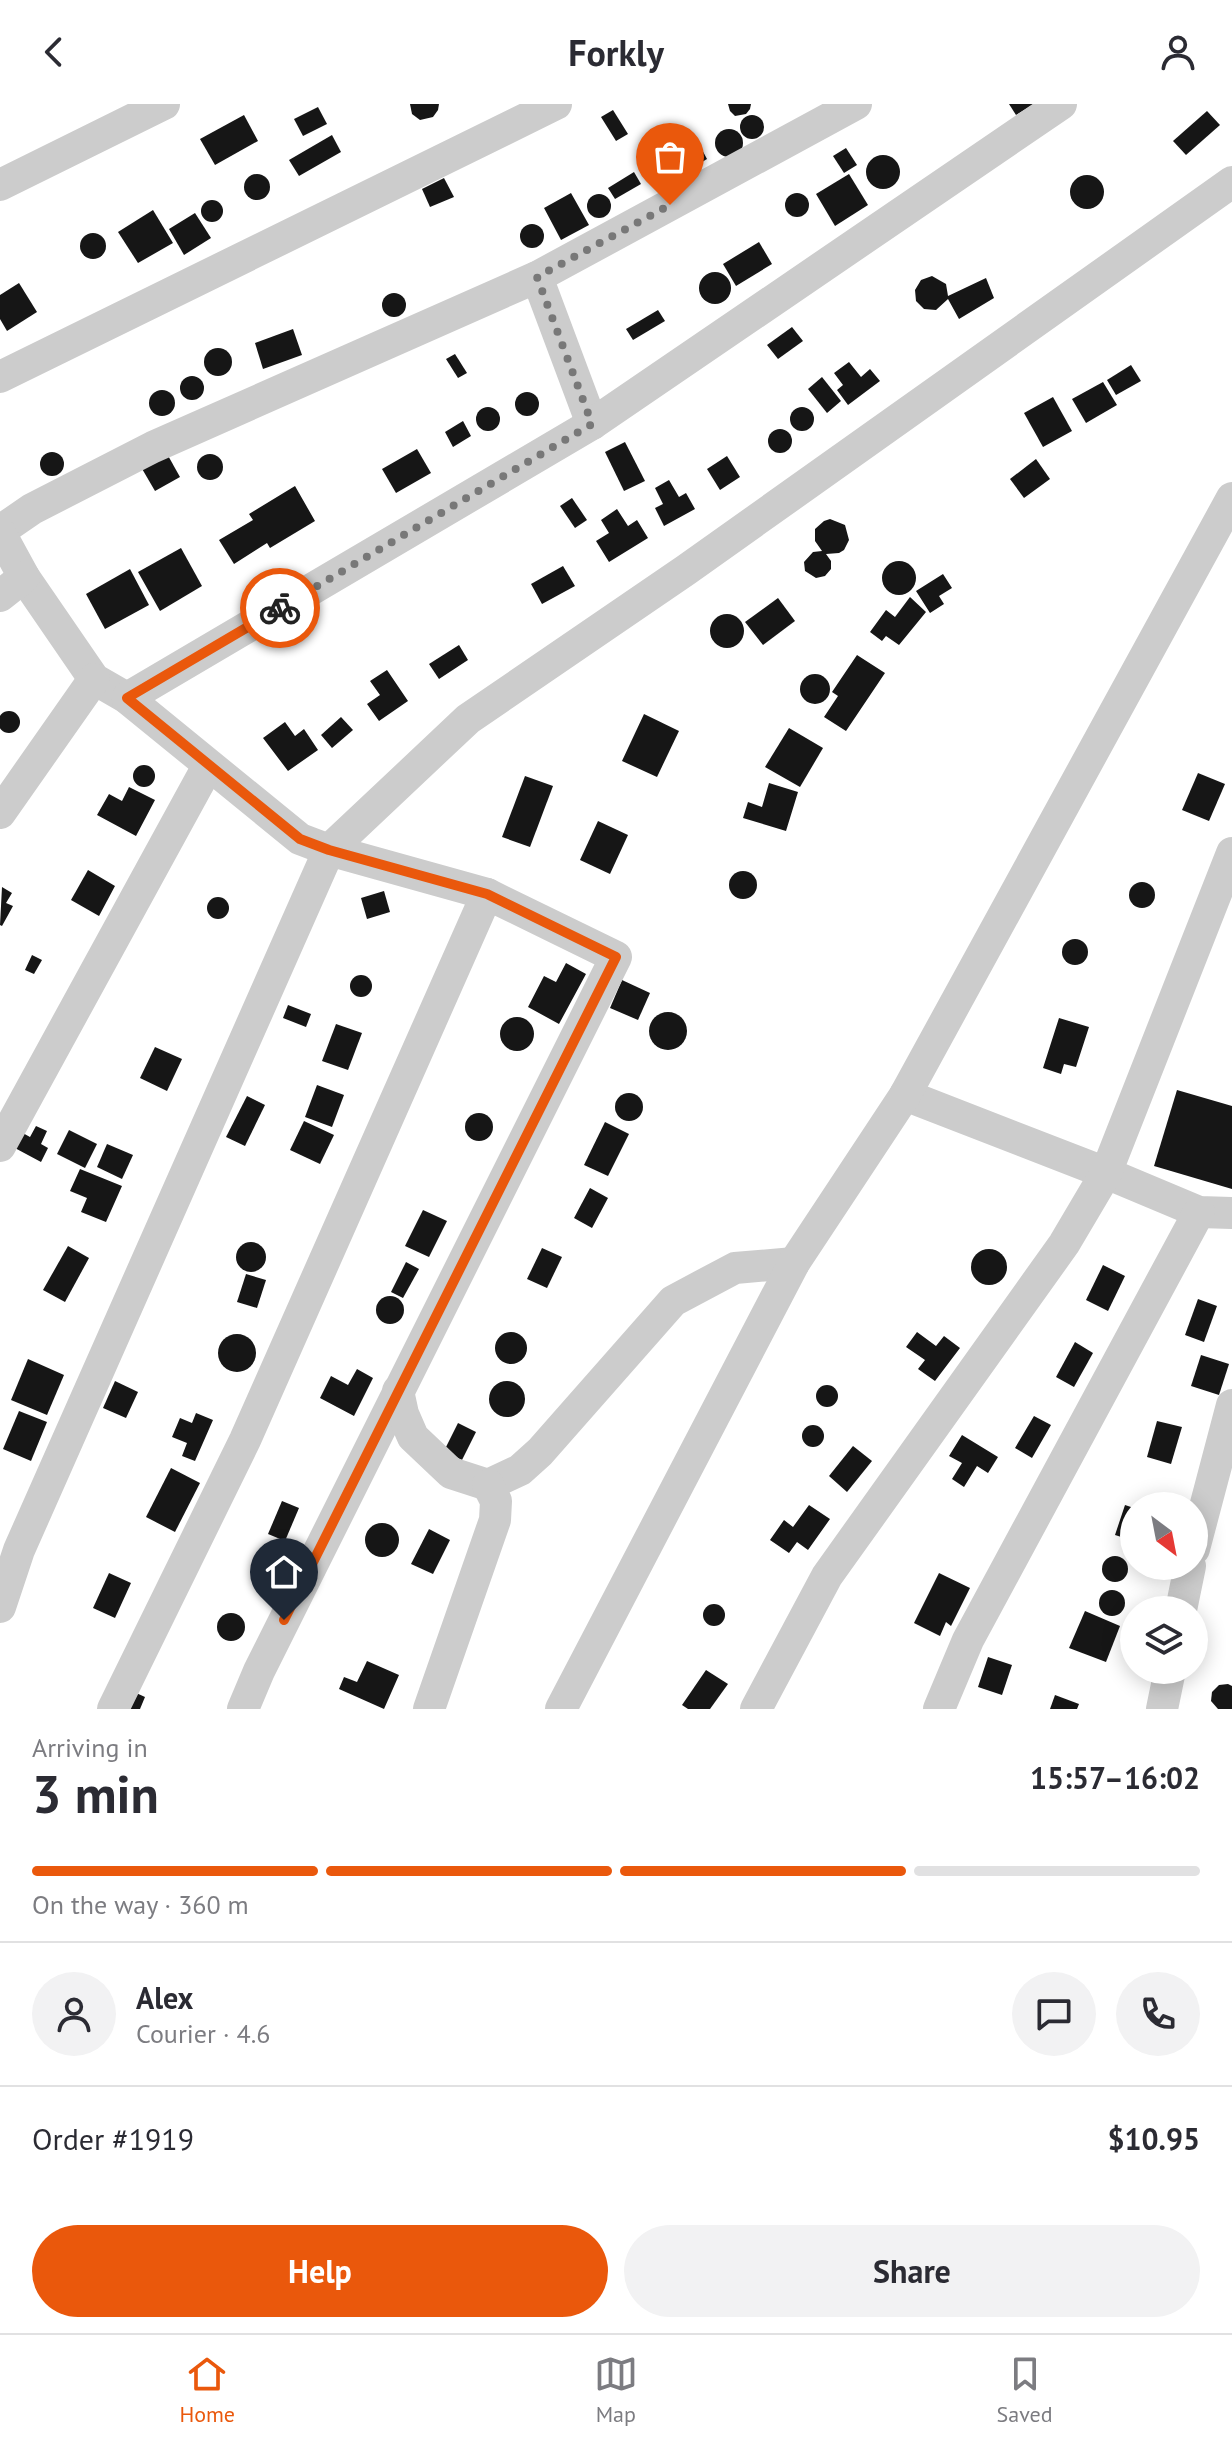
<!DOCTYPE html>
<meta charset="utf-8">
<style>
:root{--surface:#fff;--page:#f2f2f3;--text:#2b2b33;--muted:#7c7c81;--line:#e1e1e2;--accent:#ea580c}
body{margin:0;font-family:"PT Sans",sans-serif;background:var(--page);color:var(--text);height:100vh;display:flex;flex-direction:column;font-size:30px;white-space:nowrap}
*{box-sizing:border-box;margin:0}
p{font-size:26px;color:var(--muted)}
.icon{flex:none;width:44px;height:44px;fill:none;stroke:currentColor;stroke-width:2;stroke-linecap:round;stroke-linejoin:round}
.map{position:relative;height:1605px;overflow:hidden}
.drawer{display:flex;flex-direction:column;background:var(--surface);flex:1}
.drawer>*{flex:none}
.needle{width:52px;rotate:148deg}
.fabs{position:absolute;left:1120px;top:1388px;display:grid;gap:16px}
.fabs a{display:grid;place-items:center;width:88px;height:88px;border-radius:50%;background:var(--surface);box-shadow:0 4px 20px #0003;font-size:40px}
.pin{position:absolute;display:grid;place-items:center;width:68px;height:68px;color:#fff;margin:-82px -34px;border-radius:50% 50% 50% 0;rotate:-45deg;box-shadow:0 0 8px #0007}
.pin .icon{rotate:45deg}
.courier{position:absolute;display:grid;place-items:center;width:80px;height:80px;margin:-40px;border:6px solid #ea580c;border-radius:50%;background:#fff;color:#222;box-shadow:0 2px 10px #0007}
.overview em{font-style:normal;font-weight:800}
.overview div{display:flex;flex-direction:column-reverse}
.overview{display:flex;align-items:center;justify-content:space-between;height:136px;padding:0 32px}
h1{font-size:52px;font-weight:800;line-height:60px}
.bar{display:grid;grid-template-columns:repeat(4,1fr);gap:12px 8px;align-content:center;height:96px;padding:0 32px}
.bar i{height:10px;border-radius:6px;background:var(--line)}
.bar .selected{background:var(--accent)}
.bar p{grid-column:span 4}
.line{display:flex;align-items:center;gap:20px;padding:0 32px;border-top:2px solid var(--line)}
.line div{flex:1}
.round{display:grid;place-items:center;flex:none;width:84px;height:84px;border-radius:42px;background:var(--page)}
.primary-button{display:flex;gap:16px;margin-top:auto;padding:16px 32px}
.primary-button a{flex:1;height:92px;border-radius:48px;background:var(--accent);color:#fff;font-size:32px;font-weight:800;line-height:92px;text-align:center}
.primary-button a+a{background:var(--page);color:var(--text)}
header{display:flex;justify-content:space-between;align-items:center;height:104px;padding:0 32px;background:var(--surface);font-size:36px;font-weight:800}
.dock{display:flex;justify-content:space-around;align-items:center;height:112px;border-top:2px solid var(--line);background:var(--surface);font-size:22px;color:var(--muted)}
.dock a{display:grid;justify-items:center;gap:4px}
.dock .selected{color:var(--accent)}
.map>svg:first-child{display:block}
.building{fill:#161616}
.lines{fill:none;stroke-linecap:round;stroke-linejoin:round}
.minor{stroke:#ccc;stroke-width:32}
.done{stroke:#787878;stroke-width:8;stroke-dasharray:0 14.4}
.route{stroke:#ea580c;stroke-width:10}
</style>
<header><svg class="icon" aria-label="back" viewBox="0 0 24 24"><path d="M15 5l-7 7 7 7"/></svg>Forkly<svg class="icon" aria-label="person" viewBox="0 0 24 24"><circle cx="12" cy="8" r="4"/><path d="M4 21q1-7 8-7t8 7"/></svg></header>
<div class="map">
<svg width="1232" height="1605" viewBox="0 0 1232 1605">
<rect width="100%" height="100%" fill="#fff"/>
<g class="building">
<path d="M 410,0 L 439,0 L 438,6 L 433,13 L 420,16 L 412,10 Z"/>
<path d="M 728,0 L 751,0 L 750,5 L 746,10 L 735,12 L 730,7 Z"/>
<path d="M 1009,0 L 1034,0 L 1016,11 Z"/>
<path d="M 318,3 L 327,20 L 303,32 L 294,15 Z"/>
<path d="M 613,6 L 628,30 L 616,37 L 601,13 Z"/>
<path d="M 1207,7 L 1220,21 L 1186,51 L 1173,37 Z"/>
<path d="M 244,11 L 258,37 L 215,61 L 200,35 Z"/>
<circle cx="752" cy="23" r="12"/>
<circle cx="729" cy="39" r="14"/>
<path d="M 332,31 L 341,48 L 299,72 L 289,56 Z"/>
<path d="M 700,42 L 707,55 L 677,73 L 669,61 Z"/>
<path d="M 846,44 L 857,61 L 844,69 L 833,52 Z"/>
<circle cx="883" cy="68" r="17"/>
<path d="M 664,60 L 677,79 L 664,88 L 651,69 Z"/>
<path d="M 634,68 L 641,80 L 615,95 L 608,84 Z"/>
<circle cx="257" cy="83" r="13"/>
<path d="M 849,70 L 868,101 L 835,122 L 816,90 Z"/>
<circle cx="1087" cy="88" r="17"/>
<path d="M 444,74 L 454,93 L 430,103 L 422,85 Z"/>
<circle cx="797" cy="101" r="12"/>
<path d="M 571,89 L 589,121 L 561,136 L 544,104 Z"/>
<circle cx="599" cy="102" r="12"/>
<circle cx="212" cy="107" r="11"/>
<path d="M 153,106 L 173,139 L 138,159 L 118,128 Z"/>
<path d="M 195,109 L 211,134 L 184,151 L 169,125 Z"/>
<circle cx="532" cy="132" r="12"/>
<circle cx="93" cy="142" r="13"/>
<path d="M 759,138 L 772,160 L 736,182 L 723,160 Z"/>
<circle cx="715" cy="184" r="16"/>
<path d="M 932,172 L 946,180 L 948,192 L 986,174 L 994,194 L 959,215 L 948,195 L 936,206 L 924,205 L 916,197 L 915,186 L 921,176 Z"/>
<path d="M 19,179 L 37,208 L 7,227 L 0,215 L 0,191 Z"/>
<circle cx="394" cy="201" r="12"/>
<path d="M 658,206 L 665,217 L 633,236 L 626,225 Z"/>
<path d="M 792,223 L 803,237 L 778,255 L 767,241 Z"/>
<path d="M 293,225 L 302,251 L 263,265 L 255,239 Z"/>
<circle cx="218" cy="258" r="14"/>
<path d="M 455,250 L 467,269 L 458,274 L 446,255 Z"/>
<path d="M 849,258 L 861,273 L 870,265 L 880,277 L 848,301 L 837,286 L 843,281 L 834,269 Z"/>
<path d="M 1131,261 L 1141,277 L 1116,291 L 1107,276 Z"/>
<circle cx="192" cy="284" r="12"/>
<path d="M 822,273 L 841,297 L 827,309 L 808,285 Z"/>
<path d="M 1103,278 L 1117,301 L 1086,319 L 1072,295 Z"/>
<circle cx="162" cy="299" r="13"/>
<circle cx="527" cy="300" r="12"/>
<path d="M 1053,293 L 1072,327 L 1043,343 L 1024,309 Z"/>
<circle cx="488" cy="315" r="12"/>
<circle cx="802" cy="315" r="12"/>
<path d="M 463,317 L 471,332 L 453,343 L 445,328 Z"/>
<circle cx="780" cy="337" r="12"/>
<path d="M 625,338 L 645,377 L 624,387 L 605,348 Z"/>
<path d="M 417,345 L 431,369 L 396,389 L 382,365 Z"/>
<circle cx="52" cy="360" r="12"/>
<path d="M 166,348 L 180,373 L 155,387 L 141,363 Z"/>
<circle cx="210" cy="363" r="13"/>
<path d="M 727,352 L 740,373 L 720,386 L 707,365 Z"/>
<path d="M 1036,355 L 1050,375 L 1024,394 L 1010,375 Z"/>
<path d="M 669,376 L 679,393 L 686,389 L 695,405 L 664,422 L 655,404 L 663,400 L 655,384 Z"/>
<path d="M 295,382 L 315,417 L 270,444 L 267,439 L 234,460 L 219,436 L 253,416 L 249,410 Z"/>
<path d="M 572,394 L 587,416 L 575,424 L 560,402 Z"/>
<path d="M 617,405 L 628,422 L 637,416 L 648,434 L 609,458 L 596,437 L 609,429 L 601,416 Z"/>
<path d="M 830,415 L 845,421 L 849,436 L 844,446 L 839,449 L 826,450 L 831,457 L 831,465 L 825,472 L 816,474 L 805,467 L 804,458 L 813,448 L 822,447 L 815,437 L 815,425 L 824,417 Z"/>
<path d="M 181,444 L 202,482 L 160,507 L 138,468 Z"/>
<circle cx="899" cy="474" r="17"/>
<path d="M 563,462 L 575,482 L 542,500 L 531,480 Z"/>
<path d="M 130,465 L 149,501 L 105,525 L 86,490 Z"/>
<path d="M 943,470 L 952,484 L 939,492 L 944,500 L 930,509 L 916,487 Z"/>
<path d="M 910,493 L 926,508 L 899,541 L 886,532 L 882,537 L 870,528 L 886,506 L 895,513 Z"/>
<path d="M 778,494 L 795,517 L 763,541 L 745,518 Z"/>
<circle cx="727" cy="527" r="17"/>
<path d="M 459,541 L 468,556 L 439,575 L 429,560 Z"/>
<path d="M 857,551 L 885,569 L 846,627 L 824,613 L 838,592 L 832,588 Z"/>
<path d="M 387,566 L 408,597 L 379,617 L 367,600 L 380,591 L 370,577 Z"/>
<circle cx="815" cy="585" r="15"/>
<circle cx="9" cy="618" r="11"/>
<path d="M 644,610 L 679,627 L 657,673 L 622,657 Z"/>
<path d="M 341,613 L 353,626 L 332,644 L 321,631 Z"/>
<path d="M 285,618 L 295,632 L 304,625 L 318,646 L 288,667 L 263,634 Z"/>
<path d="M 789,624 L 823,644 L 800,683 L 765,663 Z"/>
<circle cx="144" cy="672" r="11"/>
<path d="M 1198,669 L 1225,680 L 1209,717 L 1182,706 Z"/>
<path d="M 525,672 L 553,682 L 530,743 L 502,733 Z"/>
<path d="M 769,679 L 798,688 L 786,727 L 743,714 L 748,698 L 762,703 Z"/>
<path d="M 129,683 L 155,696 L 136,732 L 97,711 L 109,690 L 122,697 Z"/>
<path d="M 598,717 L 628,731 L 610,770 L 580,756 Z"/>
<path d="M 88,766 L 115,782 L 99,812 L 71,796 Z"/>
<circle cx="743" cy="781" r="14"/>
<circle cx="1142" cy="791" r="13"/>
<path d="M 2,783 L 12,789 L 6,799 L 13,802 L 2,822 L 0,821 Z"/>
<path d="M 384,787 L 390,808 L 367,815 L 361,794 Z"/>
<circle cx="218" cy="804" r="11"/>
<circle cx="1075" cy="848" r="13"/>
<path d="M 32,851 L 42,856 L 34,870 L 25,866 Z"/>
<path d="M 566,859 L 586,870 L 559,920 L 528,903 L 544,872 L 556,878 Z"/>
<circle cx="361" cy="882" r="11"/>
<path d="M 622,876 L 650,889 L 638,916 L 610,904 Z"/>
<path d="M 288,901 L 311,910 L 306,923 L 283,914 Z"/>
<circle cx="668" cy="927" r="19"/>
<circle cx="517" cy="930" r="17"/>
<path d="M 1059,914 L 1089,923 L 1076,963 L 1064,960 L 1061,970 L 1043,964 Z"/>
<path d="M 336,920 L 362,929 L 348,966 L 322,957 Z"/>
<path d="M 155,943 L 182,955 L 167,987 L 140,974 Z"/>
<path d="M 317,981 L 344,991 L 332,1023 L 305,1013 Z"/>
<path d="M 1177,986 L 1232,1002 L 1232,1085 L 1154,1062 Z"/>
<circle cx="629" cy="1003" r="14"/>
<path d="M 247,992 L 265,1001 L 245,1042 L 226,1033 Z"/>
<circle cx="479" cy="1023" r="14"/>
<path d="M 304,1017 L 334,1031 L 320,1060 L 290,1046 Z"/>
<path d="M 605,1018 L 629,1030 L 608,1072 L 584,1061 Z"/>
<path d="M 36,1022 L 47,1027 L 41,1040 L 48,1044 L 41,1058 L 13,1043 L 21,1028 L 30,1033 Z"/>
<path d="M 69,1026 L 97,1040 L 85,1064 L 57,1050 Z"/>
<path d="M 107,1040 L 133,1051 L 122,1075 L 97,1063 Z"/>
<path d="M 80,1065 L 122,1082 L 106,1118 L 81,1108 L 87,1094 L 70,1087 Z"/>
<path d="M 590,1084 L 608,1094 L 592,1124 L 574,1114 Z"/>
<path d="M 423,1106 L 447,1117 L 429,1153 L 405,1142 Z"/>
<circle cx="251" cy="1153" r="15"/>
<path d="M 68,1142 L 89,1154 L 65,1198 L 43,1186 Z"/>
<path d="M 542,1144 L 562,1153 L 547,1184 L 527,1175 Z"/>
<circle cx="989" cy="1163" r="18"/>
<path d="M 406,1158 L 419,1165 L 403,1194 L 391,1188 Z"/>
<path d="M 1103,1161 L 1125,1172 L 1108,1207 L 1086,1196 Z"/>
<path d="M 246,1170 L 266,1176 L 257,1204 L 237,1198 Z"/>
<circle cx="390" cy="1206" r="14"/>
<path d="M 1198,1195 L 1217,1202 L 1204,1238 L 1185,1231 Z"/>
<path d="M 917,1228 L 936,1242 L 944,1232 L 960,1244 L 935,1277 L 918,1265 L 925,1256 L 906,1243 Z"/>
<circle cx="511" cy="1244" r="16"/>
<circle cx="237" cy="1249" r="19"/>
<path d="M 1075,1238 L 1093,1249 L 1074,1283 L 1056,1273 Z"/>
<path d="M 1201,1251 L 1229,1260 L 1219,1291 L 1191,1282 Z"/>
<path d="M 28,1255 L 64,1271 L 47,1311 L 11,1296 Z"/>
<path d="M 357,1265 L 373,1274 L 354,1312 L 320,1294 L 331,1272 L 348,1281 Z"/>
<path d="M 115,1277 L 138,1288 L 126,1314 L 103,1304 Z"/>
<circle cx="507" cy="1295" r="18"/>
<circle cx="827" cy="1292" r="11"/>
<path d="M 19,1307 L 47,1318 L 31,1357 L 3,1345 Z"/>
<path d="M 196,1309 L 213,1316 L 195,1357 L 182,1352 L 187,1339 L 172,1333 L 180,1314 L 192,1319 Z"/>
<path d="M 1034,1312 L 1051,1321 L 1032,1354 L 1015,1344 Z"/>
<path d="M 1157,1317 L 1182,1323 L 1171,1360 L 1147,1353 Z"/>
<path d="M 458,1319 L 476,1328 L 462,1356 L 444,1347 Z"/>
<circle cx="813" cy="1332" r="11"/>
<path d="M 962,1331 L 998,1353 L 988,1369 L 977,1362 L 964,1383 L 952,1375 L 962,1359 L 949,1352 Z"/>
<path d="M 853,1342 L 872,1357 L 847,1388 L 829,1372 Z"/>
<path d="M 171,1364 L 200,1379 L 175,1428 L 146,1413 Z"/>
<path d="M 282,1397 L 299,1404 L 285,1437 L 268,1430 Z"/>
<path d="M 809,1401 L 830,1415 L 808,1446 L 797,1438 L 789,1449 L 770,1436 L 784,1416 L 793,1423 Z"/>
<path d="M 1125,1401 L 1134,1404 L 1134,1437 L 1115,1431 Z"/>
<circle cx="382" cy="1436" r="17"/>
<path d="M 429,1425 L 450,1436 L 433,1470 L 411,1460 Z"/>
<circle cx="1115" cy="1465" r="13"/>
<path d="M 109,1469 L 131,1479 L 115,1514 L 93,1504 Z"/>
<path d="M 939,1469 L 970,1484 L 951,1522 L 946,1518 L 940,1532 L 914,1519 Z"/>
<circle cx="1112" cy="1499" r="13"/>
<circle cx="714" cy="1511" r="11"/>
<path d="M 1085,1507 L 1120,1522 L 1106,1558 L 1069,1544 Z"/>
<circle cx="231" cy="1523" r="14"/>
<path d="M 988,1553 L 1012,1561 L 1002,1591 L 978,1583 Z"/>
<path d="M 367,1557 L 399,1571 L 384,1605 L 339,1585 L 344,1573 L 357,1578 Z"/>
<path d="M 706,1566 L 728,1580 L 710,1605 L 688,1605 L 682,1601 Z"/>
<path d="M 1228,1580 L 1232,1582 L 1232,1605 L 1218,1605 L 1211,1597 L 1212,1588 L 1219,1581 Z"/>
<path d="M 134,1588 L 145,1593 L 140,1605 L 126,1605 Z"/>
<path d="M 1055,1591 L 1079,1600 L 1077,1605 L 1050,1605 Z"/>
</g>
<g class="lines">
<g class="minor">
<path d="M 0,81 L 164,0"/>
<path d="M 537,173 L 592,320"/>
<path d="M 0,273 L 556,0"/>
<path d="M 0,427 L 32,405 L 153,343 L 537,173 L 856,0"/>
<path d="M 0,429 L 24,473 L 94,575 L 127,594 L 300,735 L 329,746 L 487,790 L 616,853 L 259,1567 L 243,1605"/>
<path d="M 0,492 L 24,473"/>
<path d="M 127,594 L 592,320 L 1061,0"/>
<path d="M 0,709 L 94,575"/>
<path d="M 905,991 L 1106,1069 L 1199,1108 L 1232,1109"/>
<path d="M 0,1042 L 208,662"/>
<path d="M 398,1287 L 403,1310 L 413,1333 L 451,1369 L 488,1381 L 520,1366 L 540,1348 L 673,1197 L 735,1164 L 794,1159"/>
<path d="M 1194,1445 L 1232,1301"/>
<path d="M 0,1503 L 19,1446 L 329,746 L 468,615 L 686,466 L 1232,78"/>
<path d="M 1181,1506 L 1190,1462"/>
<path d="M 113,1605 L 245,1336 L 487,790"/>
<path d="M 429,1605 L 495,1416 L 496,1397 L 488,1381"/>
<path d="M 561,1605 L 794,1159 L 905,991 L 1232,394"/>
<path d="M 756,1605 L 827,1472 L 1064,1140 L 1106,1069 L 1232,749"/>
<path d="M 939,1605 L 968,1536 L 1199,1108"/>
<path d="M 1162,1605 L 1170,1566"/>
</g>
</g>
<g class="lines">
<path class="done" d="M 280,504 L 592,320 L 537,173 L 670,101"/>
<path class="route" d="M 280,504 L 127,594 L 300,735 L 329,746 L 487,790 L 616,853 L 284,1516"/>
</g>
</svg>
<div class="fabs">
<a><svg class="needle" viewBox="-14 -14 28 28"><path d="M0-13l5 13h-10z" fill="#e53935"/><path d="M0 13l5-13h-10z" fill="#7c7c81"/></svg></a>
<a><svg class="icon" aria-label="layers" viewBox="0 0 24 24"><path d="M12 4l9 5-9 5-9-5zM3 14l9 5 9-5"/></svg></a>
</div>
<div class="pin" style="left:670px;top:101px;background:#ea580c"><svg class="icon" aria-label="bag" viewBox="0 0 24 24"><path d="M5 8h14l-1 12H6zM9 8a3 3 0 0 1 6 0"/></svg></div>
<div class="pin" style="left:284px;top:1516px;background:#1f2937"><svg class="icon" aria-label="home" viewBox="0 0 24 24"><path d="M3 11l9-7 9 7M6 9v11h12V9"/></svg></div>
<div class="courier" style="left:280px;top:504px"><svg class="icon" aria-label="bike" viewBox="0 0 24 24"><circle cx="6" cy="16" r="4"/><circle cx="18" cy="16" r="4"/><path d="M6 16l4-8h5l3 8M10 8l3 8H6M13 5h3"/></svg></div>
</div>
<section class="drawer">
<div class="overview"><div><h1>3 min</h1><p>Arriving in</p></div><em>15:57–16:02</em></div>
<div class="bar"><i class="selected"></i><i class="selected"></i><i class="selected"></i><i></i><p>On the way · 360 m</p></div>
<div class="line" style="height:144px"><a class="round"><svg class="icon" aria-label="person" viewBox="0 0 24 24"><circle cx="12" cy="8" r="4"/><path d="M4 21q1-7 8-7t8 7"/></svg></a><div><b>Alex</b><p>Courier · 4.6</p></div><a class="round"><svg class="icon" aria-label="chat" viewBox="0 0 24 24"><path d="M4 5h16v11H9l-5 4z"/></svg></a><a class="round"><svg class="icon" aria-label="phone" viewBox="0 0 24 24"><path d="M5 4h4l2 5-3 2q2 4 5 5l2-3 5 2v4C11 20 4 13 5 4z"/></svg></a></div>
<div class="line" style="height:104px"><div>Order #1919</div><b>$10.95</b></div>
<div class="primary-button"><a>Help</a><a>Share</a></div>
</section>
<nav class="dock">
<a class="selected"><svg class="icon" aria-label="home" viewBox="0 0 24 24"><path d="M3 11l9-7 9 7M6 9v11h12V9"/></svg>Home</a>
<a><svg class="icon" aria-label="map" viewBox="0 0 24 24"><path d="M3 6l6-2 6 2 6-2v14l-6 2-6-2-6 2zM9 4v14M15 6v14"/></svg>Map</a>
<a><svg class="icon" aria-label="saved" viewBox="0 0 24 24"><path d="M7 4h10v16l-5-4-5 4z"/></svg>Saved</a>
</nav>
